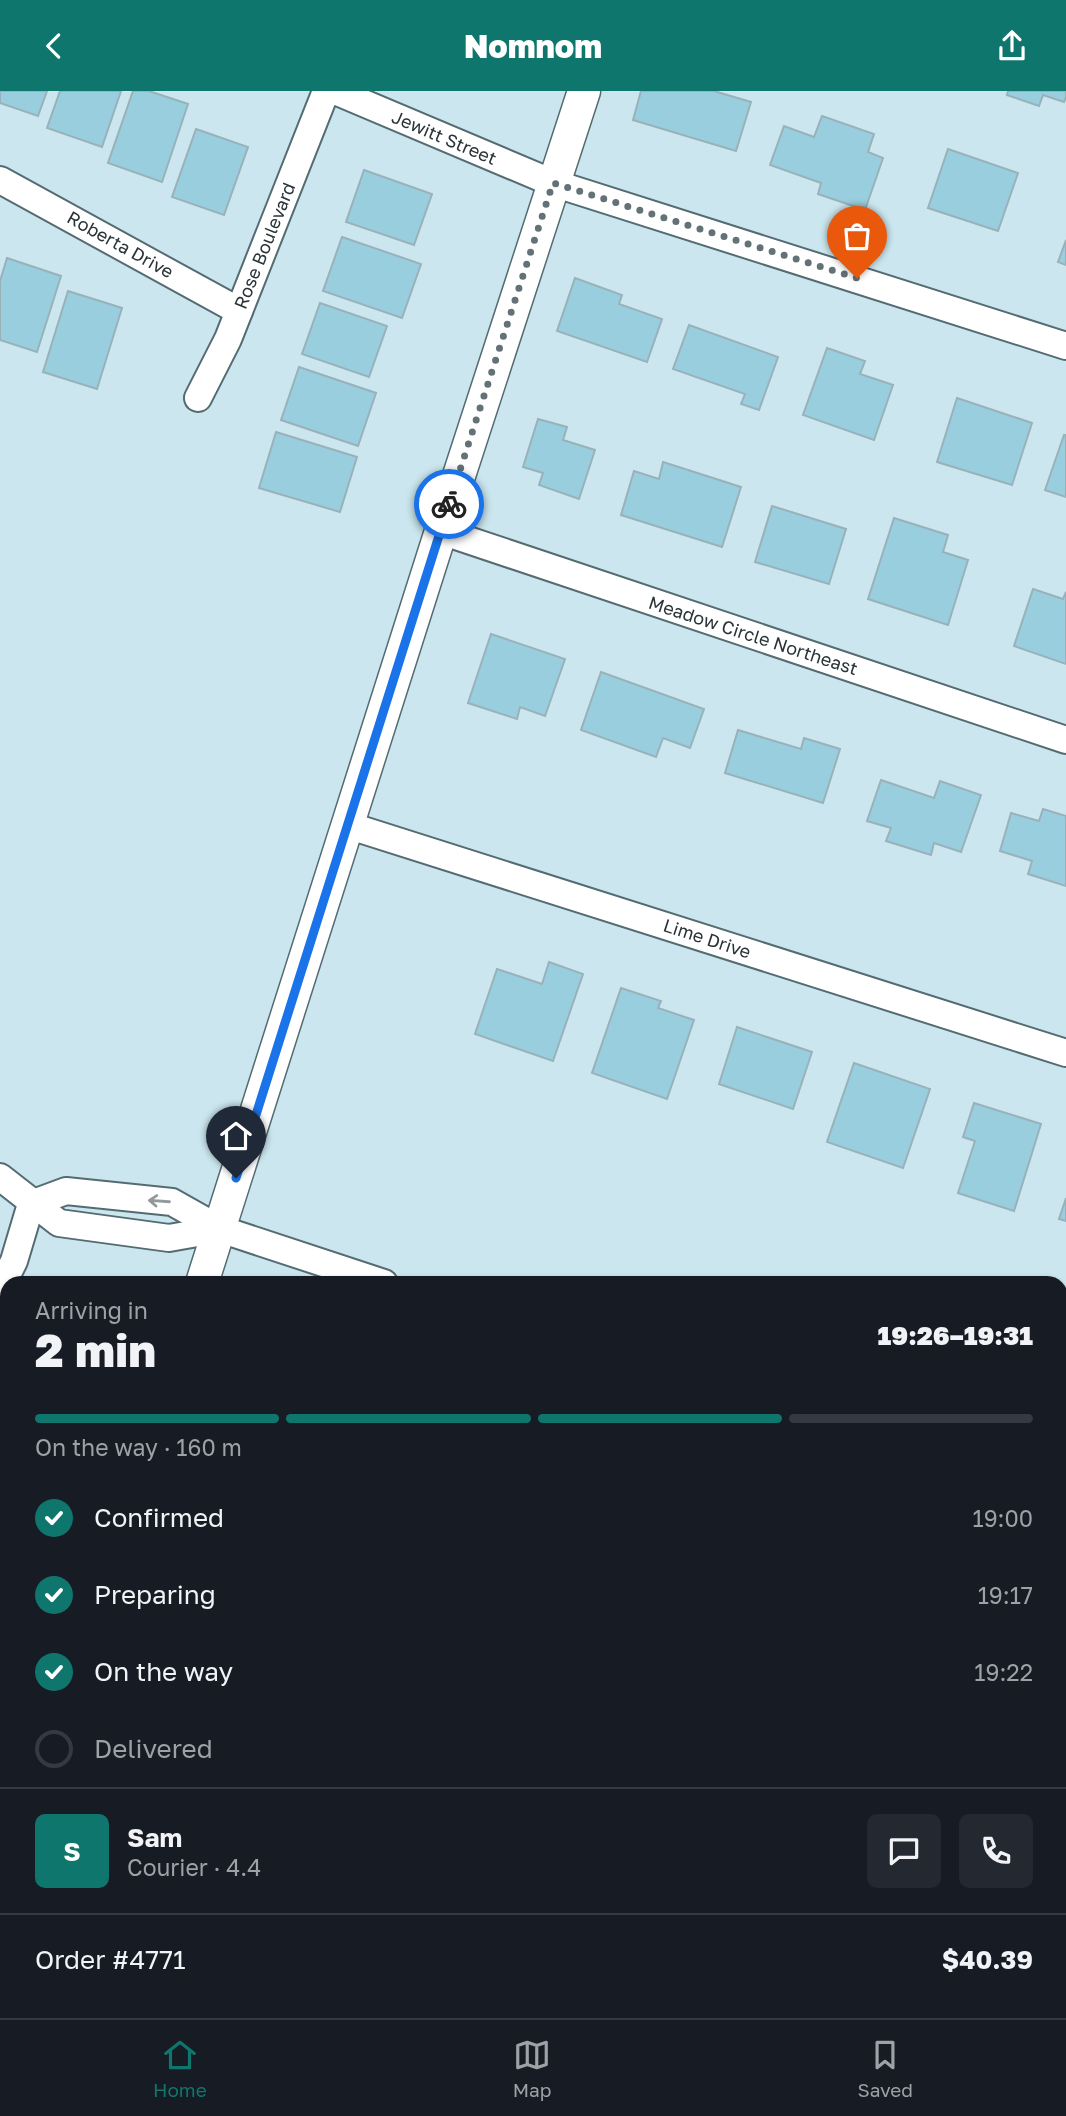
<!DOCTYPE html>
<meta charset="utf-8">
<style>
:root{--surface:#171b24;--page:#242831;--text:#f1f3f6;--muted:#9ea1a6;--line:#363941;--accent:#0f766e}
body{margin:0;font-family:"Golos Text",sans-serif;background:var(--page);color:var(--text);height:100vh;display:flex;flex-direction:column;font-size:26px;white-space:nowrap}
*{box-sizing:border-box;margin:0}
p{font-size:23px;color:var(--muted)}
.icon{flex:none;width:38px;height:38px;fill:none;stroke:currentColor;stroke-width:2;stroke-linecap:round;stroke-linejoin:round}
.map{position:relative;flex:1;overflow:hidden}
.sheet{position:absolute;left:0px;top:1185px;width:1068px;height:744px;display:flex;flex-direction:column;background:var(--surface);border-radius:21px 21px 0 0;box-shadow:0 2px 5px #0004}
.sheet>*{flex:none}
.pin{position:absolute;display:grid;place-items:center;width:60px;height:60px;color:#fff;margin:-72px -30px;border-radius:50% 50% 50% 0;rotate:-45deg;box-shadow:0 0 7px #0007}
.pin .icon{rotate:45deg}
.courier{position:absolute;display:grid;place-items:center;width:70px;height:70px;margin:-35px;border:5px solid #1a73e8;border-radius:50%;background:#fff;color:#222;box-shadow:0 2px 9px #0007}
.headline em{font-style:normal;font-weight:800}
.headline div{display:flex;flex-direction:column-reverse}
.headline{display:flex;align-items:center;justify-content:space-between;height:119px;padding:0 35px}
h1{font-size:46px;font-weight:800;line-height:52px}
.bar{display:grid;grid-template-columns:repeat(4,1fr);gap:10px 7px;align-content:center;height:84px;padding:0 35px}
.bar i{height:9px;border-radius:5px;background:var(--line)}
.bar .active{background:var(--accent)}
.bar p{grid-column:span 4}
.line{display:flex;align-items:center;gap:18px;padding:0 35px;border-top:2px solid var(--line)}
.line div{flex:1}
.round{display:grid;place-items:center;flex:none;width:74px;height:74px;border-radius:10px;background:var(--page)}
ol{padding:0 35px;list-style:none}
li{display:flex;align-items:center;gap:21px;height:77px}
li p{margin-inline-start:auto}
li .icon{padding:7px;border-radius:50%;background:var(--accent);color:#fff;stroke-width:4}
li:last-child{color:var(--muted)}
li i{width:38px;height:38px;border:4px solid var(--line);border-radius:50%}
header{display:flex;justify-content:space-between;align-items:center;height:91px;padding:0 35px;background:var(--accent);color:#fff;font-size:32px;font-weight:800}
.dock{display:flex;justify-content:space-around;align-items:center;height:98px;border-top:2px solid var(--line);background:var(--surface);font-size:19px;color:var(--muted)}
.dock a{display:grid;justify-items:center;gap:4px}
.dock .active{color:var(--accent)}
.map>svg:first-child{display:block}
.building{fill:#98cede;stroke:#99b2ba;stroke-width:2}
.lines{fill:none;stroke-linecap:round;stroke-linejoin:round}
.service-casing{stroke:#546b72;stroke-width:16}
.minor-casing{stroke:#546b72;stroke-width:30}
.tertiary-casing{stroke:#546b72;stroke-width:35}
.service{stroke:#fff;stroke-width:12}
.minor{stroke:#fff;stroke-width:26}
.tertiary{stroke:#fff;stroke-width:32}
.oneway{stroke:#949a9b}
.done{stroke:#627277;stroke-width:7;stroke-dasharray:0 12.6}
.route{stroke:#1a73e8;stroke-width:9}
.labels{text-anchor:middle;stroke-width:5;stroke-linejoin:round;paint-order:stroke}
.street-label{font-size:18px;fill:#2a3437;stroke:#fff}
</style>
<header><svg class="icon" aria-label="back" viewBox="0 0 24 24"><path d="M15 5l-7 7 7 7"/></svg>Nomnom<svg class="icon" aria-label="share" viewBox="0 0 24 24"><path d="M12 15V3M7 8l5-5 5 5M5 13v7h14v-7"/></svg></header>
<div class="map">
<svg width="1066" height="1927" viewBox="0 0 1066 1927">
<rect width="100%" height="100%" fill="#cbe6ee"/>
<g class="building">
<path d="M 0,0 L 47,0 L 38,25 L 0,12 Z"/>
<path d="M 60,0 L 121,0 L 102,56 L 47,37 Z"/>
<path d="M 133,0 L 149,0 L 188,13 L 162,91 L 108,72 Z"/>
<path d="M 641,0 L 714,0 L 751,11 L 736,60 L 633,29 Z"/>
<path d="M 1008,0 L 1066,0 L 1066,6 L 1064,11 L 1043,4 L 1039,15 L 1007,4 Z"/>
<path d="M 822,25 L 874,43 L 868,61 L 883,67 L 865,119 L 818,103 L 821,92 L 770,74 L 784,35 L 814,46 Z"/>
<path d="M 196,38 L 248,56 L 224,124 L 172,106 Z"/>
<path d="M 948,58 L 1018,82 L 998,140 L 928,117 Z"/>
<path d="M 364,79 L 432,103 L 414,154 L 346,131 Z"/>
<path d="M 342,146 L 421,173 L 402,227 L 323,200 Z"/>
<path d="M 1066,149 L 1066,174 L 1058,171 Z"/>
<path d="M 7,167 L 61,185 L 37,261 L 0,249 L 0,190 Z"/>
<path d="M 575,187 L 622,204 L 619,213 L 662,228 L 647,271 L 557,240 Z"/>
<path d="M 68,200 L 122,217 L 97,298 L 43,281 Z"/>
<path d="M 320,212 L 387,235 L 369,286 L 302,263 Z"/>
<path d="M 689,234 L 778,266 L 759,319 L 741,313 L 745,303 L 673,278 Z"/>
<path d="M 827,257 L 865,270 L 860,283 L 893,294 L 874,349 L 803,324 Z"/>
<path d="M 299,276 L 376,302 L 358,355 L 281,329 Z"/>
<path d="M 957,307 L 1032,332 L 1012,394 L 937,371 Z"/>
<path d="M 538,328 L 567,336 L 563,349 L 595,359 L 579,408 L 539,394 L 543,382 L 523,376 Z"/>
<path d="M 276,341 L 357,366 L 340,421 L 259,397 Z"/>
<path d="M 1064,344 L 1066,344 L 1066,406 L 1045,399 Z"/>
<path d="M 663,371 L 741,396 L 722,456 L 621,424 L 634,380 L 659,388 Z"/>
<path d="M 772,415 L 846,438 L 829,493 L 755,471 Z"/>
<path d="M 894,427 L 948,444 L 943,461 L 968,469 L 948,534 L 868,508 Z"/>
<path d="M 1033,498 L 1063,508 L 1066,501 L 1066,573 L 1014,555 Z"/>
<path d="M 491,543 L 565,568 L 545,625 L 520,616 L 517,628 L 468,612 Z"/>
<path d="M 601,581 L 704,618 L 690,657 L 663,647 L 656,666 L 581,639 Z"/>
<path d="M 738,639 L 801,658 L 804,647 L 840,658 L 823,712 L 725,682 Z"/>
<path d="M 881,689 L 934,707 L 940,690 L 981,704 L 961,761 L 934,752 L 931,764 L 886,750 L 891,737 L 867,730 Z"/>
<path d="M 1043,718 L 1066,725 L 1066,795 L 1028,783 L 1032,770 L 1000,760 L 1011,722 L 1039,730 Z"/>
<path d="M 549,871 L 583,883 L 553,970 L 475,943 L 497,878 L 542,893 Z"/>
<path d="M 621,897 L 661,910 L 658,917 L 694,929 L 667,1008 L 592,982 Z"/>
<path d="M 737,936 L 812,961 L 793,1018 L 719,993 Z"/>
<path d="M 854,972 L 930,998 L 903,1077 L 827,1051 Z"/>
<path d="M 974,1012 L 1041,1033 L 1014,1120 L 958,1102 L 975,1050 L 963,1046 Z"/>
<path d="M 1066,1107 L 1066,1130 L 1059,1128 Z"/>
<path d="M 7,1868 L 7,1922 L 58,1922 L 60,1927 L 1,1927 L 0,1913 L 5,1911 L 0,1896 L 0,1870 Z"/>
</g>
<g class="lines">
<g class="service-casing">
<path id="service" d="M 0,1627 L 7,1630"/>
</g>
<g class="minor-casing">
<g id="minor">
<path d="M 335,0 L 553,92 L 1066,255"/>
<path d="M 0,89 L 239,220"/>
<path d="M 198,307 L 228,248 L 326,0"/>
<path d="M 441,440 L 1066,649"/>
<path d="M 347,734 L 1066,962"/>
<path d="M 0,1086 L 59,1132 L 169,1147 L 220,1138"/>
<path d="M 31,1113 L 66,1100 L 172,1111 L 220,1138 L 384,1192"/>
<path d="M 0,1198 L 14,1170 L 31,1113"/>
</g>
</g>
<g class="tertiary-casing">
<g id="tertiary">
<path d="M 202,1192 L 441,440 L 584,0"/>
<path d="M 142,1922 L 144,1927"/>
</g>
</g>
<use href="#service" class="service"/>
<use href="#minor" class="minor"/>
<use href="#tertiary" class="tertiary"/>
</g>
<defs><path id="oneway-shaft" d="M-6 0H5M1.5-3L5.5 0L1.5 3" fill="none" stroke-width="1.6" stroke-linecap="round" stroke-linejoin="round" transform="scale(1.75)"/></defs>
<use class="oneway" href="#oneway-shaft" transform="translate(159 1110) rotate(-176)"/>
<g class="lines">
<path class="done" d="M 449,413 L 553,92 L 857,187"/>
<path class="route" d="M 236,1087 L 449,413"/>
</g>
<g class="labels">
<g class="street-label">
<text transform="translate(444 47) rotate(23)" y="6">Jewitt Street</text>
<text transform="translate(120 154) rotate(29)" y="6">Roberta Drive</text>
<text transform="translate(265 155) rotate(-68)" y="6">Rose Boulevard</text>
<text transform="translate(753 545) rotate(18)" y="6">Meadow Circle Northeast</text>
<text transform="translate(707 848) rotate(18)" y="6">Lime Drive</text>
</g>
</g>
</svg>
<div class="pin" style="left:857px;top:187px;background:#ea580c"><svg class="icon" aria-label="bag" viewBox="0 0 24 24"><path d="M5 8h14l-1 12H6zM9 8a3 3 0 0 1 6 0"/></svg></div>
<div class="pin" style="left:236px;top:1087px;background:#1f2937"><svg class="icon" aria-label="home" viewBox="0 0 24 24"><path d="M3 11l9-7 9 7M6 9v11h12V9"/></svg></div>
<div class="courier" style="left:449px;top:413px"><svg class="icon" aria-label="bike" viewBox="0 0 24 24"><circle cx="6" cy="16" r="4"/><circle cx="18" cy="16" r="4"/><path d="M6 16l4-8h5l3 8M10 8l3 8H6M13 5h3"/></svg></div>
<section class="sheet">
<div class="headline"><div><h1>2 min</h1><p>Arriving in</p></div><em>19:26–19:31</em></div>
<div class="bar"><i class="active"></i><i class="active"></i><i class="active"></i><i></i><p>On the way · 160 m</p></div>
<ol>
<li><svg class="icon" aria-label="check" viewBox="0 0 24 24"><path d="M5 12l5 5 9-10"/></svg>Confirmed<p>19:00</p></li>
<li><svg class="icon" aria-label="check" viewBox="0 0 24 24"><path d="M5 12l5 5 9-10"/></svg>Preparing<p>19:17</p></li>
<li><svg class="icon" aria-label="check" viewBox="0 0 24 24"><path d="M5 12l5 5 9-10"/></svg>On the way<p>19:22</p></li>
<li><i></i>Delivered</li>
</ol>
<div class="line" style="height:126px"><b class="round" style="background:var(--accent);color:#fff">S</b><div><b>Sam</b><p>Courier · 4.4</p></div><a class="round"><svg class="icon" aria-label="chat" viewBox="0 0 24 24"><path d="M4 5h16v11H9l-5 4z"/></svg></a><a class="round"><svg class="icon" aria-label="phone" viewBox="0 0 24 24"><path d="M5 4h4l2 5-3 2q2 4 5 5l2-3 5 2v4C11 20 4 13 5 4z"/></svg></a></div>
<div class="line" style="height:91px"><div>Order #4771</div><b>$40.39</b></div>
</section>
</div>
<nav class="dock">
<a class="active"><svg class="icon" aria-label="home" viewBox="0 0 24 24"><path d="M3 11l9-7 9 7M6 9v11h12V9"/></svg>Home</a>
<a><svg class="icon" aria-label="map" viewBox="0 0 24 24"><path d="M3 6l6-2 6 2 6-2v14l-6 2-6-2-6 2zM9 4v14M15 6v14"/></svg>Map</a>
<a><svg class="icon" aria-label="saved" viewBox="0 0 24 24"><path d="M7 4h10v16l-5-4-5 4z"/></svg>Saved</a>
</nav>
